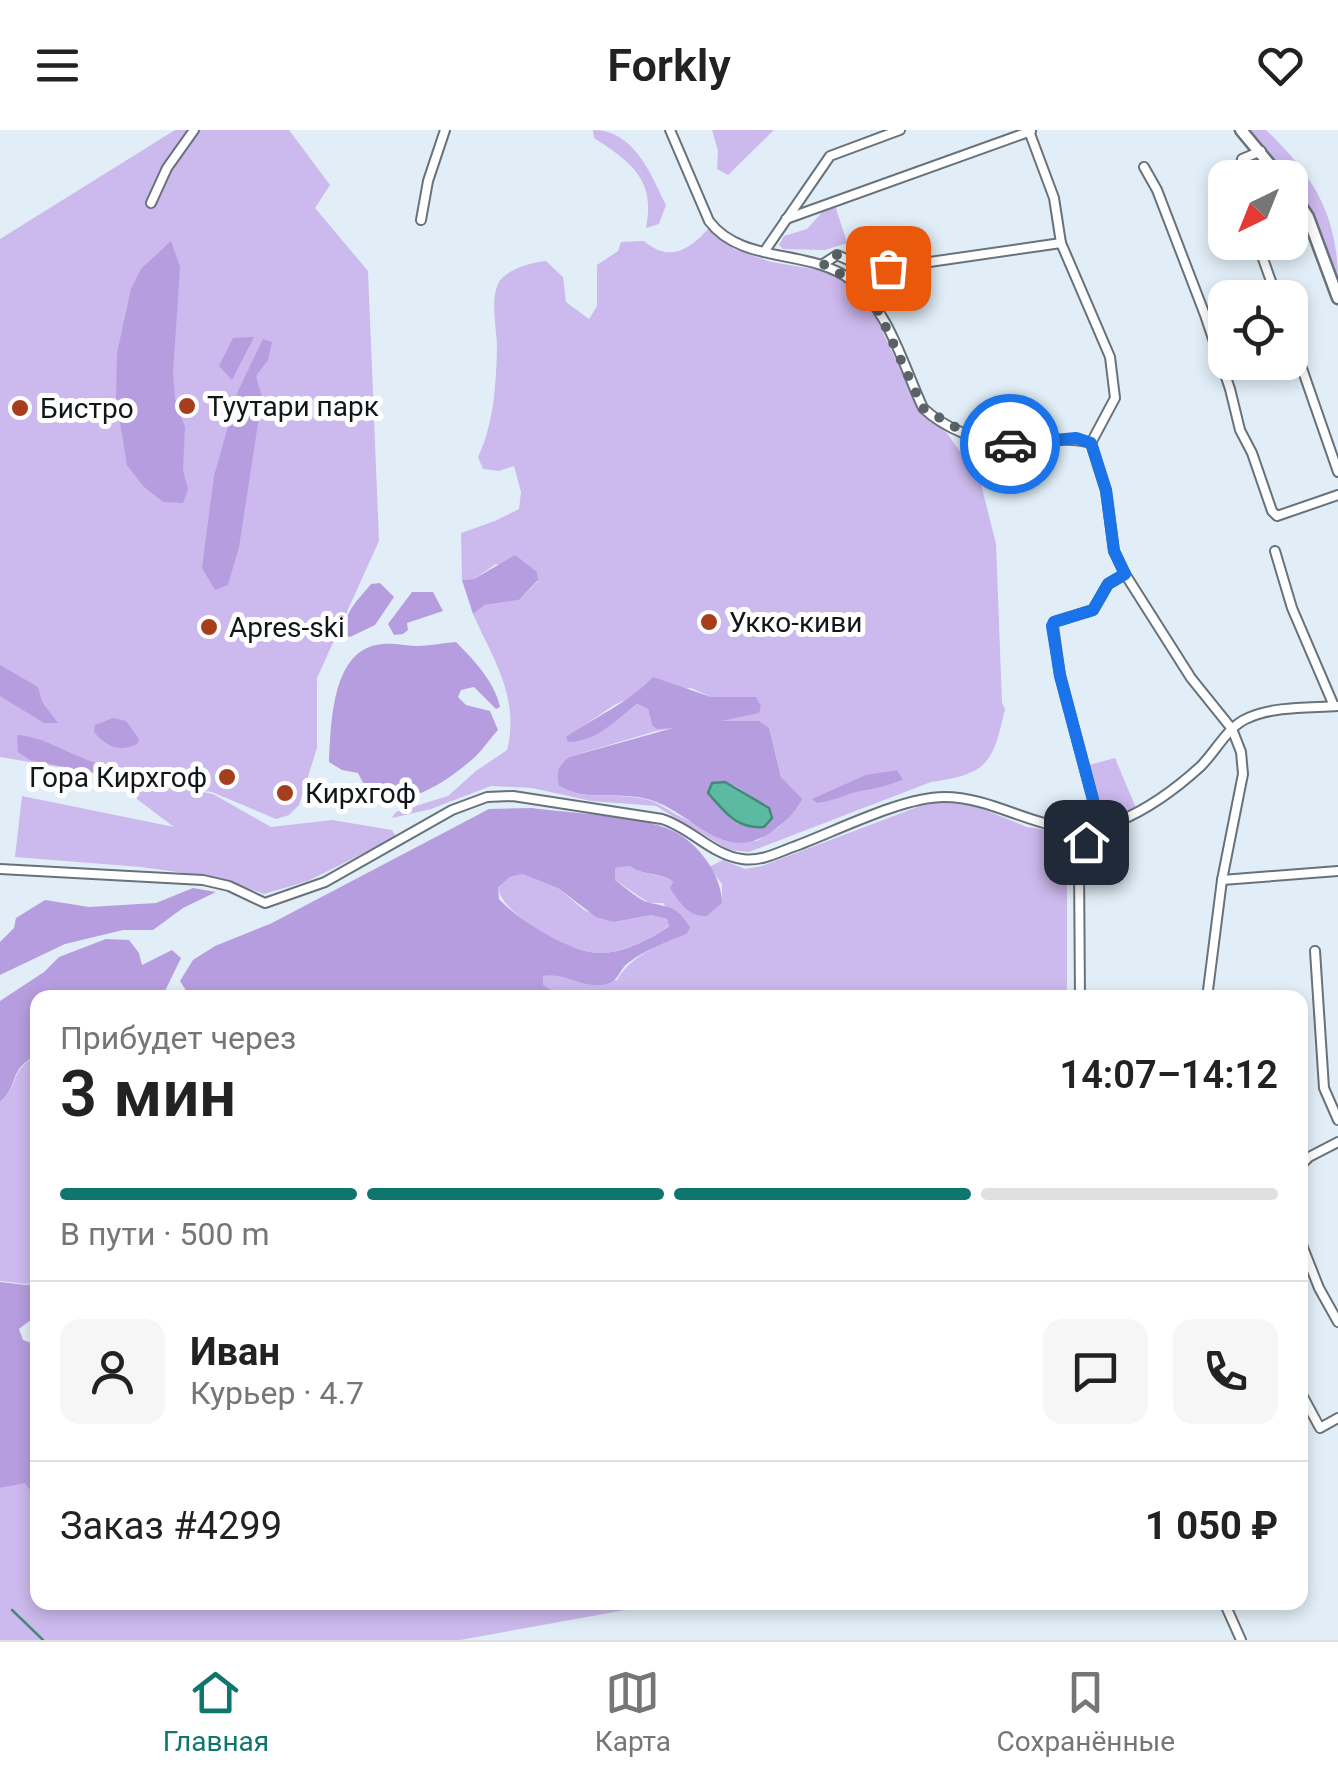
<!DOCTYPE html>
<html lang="ru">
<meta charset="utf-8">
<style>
:root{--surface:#fff;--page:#f6f6f6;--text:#222;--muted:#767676;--line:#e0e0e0;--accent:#0f766e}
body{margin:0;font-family:Roboto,sans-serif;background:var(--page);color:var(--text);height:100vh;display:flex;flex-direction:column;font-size:38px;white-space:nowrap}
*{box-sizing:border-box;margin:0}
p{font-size:32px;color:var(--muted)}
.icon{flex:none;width:55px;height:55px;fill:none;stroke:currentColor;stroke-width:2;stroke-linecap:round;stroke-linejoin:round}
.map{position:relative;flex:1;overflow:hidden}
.drawer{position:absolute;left:30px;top:860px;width:1278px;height:620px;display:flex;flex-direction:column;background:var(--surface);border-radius:20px;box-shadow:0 5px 15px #0003}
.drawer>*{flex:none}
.needle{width:65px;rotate:223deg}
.fabs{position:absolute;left:1208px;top:30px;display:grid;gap:20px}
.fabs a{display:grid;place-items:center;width:100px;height:100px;border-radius:20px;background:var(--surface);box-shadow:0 5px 15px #0003;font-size:50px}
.pin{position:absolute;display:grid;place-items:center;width:85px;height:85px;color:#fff;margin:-42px;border-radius:20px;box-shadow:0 5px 15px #0006}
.courier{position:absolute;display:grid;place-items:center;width:100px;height:100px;margin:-50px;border:8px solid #1a73e8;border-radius:50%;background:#fff;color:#222;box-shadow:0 2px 12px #0007}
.head em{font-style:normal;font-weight:600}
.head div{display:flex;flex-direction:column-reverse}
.head{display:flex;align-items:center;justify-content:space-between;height:170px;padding:0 30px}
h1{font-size:65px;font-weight:600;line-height:75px}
.bar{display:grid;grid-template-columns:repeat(4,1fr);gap:15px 10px;align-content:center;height:120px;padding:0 30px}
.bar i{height:12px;border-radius:8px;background:var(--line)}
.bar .selected{background:var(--accent)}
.bar p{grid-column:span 4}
.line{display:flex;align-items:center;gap:25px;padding:0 30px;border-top:2px solid var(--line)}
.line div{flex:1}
.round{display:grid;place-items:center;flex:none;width:105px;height:105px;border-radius:20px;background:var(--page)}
header{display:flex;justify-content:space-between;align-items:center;height:130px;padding:0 30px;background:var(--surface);font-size:45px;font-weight:600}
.menu{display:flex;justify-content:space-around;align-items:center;height:140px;border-top:2px solid var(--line);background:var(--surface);font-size:28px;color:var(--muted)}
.menu a{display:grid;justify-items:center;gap:5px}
.menu .selected{color:var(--accent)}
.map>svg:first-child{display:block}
.green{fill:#ccb9ed;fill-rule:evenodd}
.forest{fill:#b69ddf;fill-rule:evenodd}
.water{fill:#5bbaa1;stroke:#458978;stroke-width:2.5}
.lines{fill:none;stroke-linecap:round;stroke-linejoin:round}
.stream{stroke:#458978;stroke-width:2.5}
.minor-casing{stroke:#67727a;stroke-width:12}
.tertiary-casing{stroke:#67727a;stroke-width:15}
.minor{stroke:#fff;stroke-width:8}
.tertiary{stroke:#fff;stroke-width:10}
.done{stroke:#5a6267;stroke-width:10;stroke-dasharray:0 18}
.route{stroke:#1a73e8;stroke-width:12}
.poi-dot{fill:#a63e1e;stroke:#fff;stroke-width:4}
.labels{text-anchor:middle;stroke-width:10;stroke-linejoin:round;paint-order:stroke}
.poi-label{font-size:28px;fill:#111619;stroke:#fff;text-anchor:start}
</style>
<header><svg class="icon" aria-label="menu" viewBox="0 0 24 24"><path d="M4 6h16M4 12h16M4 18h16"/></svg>Forkly<svg class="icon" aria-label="heart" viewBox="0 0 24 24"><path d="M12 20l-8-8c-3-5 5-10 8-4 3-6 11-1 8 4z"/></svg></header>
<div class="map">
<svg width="1338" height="1510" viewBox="0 0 1338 1510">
<rect width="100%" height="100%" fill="#e1eef7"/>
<g class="green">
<path d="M 175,0 L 289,0 L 330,55 L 315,78 L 368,141 L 379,411 L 317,548 L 317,618 L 299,675 L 289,685 L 276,689 L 212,662 L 147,652 L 213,664 L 271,697 L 332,690 L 392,700 L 396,707 L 308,751 L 264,764 L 220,748 L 141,737 L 15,727 L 22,666 L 174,697 L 137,669 L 134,655 L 137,650 L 0,627 L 0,109 Z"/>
<path d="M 593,0 C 634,0 651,44 666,75 L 659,94 L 646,98 C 656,50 631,32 594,8 Z"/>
<path d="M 712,0 L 774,0 L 728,45 L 717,39 L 718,21 Z"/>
<path d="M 1247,0 L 1266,0 C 1313,45 1338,85 1338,152 L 1311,82 L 1290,53 L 1290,48 L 1286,47 Z"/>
<path d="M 826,78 L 836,78 L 847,113 L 825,120 L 783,119 L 779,115 L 784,106 L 807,99 Z"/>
<path d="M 710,97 L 734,119 L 771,132 L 832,142 L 852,157 L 876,187 L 918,278 L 947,303 L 980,350 L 996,414 L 1002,573 L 1005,579 C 993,632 989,644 931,652 L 749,722 L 729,720 L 656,676 L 591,671 L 532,658 L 491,656 L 431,679 L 392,688 L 396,682 L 448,666 L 476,641 L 507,620 C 520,568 494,531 473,484 L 485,475 L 519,470 L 538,451 L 496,434 L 474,449 L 462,450 L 461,403 L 495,391 L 519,379 L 521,362 L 514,336 L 499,341 L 483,339 L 478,327 C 494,294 496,254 497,218 C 497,200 490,171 498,154 C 504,140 532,132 546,131 L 563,147 L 566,172 L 589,189 L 597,176 L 597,135 L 618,121 L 621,112 L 644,111 C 670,133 689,120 710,97 ZM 691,558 L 711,567 L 756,567 L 652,595 L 648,579 L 637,574 L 625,583 L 567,607 L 614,575 L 637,565 ZM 714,591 L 769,598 L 781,647 L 801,669 L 779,697 L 757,711 C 733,704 703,699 681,687 C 668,681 659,672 645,669 C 617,662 585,672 559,656 C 555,642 558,636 569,627 L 656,601 ZM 897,640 L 902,650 C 885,657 868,658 851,663 C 838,668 830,672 817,673 C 843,654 865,645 897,640 Z"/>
<path d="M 1115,628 L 1136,678 L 1105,690 L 1089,635 Z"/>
<path d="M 941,672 L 975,676 L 1027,697 L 1067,703 L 1067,867 L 562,868 L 542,855 L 542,846 L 550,844 L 617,850 C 632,824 660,815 687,804 L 663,773 L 649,773 L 615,750 L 615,738 L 630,736 C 643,747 660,742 673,752 L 671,758 C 680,773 689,787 707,786 L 722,773 L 722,754 L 709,737 L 723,730 L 745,739 L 762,736 L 920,676 Z"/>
<path d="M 522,744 L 558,758 L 584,780 L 614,792 L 651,785 L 667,789 L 669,795 C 653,809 626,820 605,823 C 577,827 501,786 498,757 C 505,749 511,746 522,744 Z"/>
<path d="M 37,926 L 38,1151 L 26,1154 L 0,1151 L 0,972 C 21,955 7,942 37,926 Z"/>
<path d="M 25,1352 L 30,1359 L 37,1360 L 38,1472 L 664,1473 L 460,1510 L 0,1510 L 0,1358 Z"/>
</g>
<g class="forest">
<path d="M 171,111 L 180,137 L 173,242 L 175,269 L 185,297 L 183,340 L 188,359 L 183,373 L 163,372 L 143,356 L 127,335 L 116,268 L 117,223 L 131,159 L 141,139 Z"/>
<path d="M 254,207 L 232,250 L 219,236 L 233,208 Z"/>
<path d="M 263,209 L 272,212 L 268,230 L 256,246 L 262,267 L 239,417 L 228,455 L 215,460 L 202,438 L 214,346 L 238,261 Z"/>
<path d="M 515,425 L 537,442 L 538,450 L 519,470 L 485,475 L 473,484 L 462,450 L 474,449 Z"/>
<path d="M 380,453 L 394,467 L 375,495 L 350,507 L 344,505 C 343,483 358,470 371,454 Z"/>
<path d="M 412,462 L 433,462 L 443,481 L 407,493 L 408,500 L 403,504 L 394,505 L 388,494 Z"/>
<path d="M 456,512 C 473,529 495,552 500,577 L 496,579 L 474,557 L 461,560 L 458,567 L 466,575 L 490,581 L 498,600 C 490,608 485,617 477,625 C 454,646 412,678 378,667 C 367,664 363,652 358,643 L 342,640 L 329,632 C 331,597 331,524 376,515 C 389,512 403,515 416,516 C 429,516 442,513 456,512 Z"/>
<path d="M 0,535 L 38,557 L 42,572 L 58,593 L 44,593 L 0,566 Z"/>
<path d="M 653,547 L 711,567 L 756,567 L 761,576 L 759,583 L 721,591 L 759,591 L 769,598 L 781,647 L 802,669 C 795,683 783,694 770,703 C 723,734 693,683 651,670 C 621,660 587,673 559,656 C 555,642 558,636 569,627 L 673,598 L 657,599 L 652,595 L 648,579 L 637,574 C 615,590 597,612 568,612 L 566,607 C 595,587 630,572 653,547 ZM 718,651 L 735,656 L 769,678 L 764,697 C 731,701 719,681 718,651 Z"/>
<path d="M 113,588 L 126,591 L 139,609 L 137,614 C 119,623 106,616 94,602 L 95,595 Z"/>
<path d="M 17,605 C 45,607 66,623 93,632 C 103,636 114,633 123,640 L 123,645 L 116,647 L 30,630 L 18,622 Z"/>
<path d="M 897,640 L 903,650 C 887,656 872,659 856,662 C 842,666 831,672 817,673 L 812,669 L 866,645 Z"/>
<path d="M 532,678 C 567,683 643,686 671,700 C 698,712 722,745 722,773 L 707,786 C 688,787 680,773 670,758 L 673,752 C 660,741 643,747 630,736 L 615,738 L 615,750 C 625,757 638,770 650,773 C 672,778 676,776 690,797 L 687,804 C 667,812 645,820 628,833 C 619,840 619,851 606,854 C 584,860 564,841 543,846 L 543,855 L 562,867 L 191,868 L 180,851 L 193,830 L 215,816 L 272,793 L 489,679 ZM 522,744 L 558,758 L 596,787 L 614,792 L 651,785 L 667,789 L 669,796 C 653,808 625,822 603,823 C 574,825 518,790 499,769 L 498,757 L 510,747 Z"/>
<path d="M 193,758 L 216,762 L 183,778 L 153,800 L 123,800 L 65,814 L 0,845 L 0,812 L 14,798 L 16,788 L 45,770 L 89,777 L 156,773 Z"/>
<path d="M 106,809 L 129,810 L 139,823 L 142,835 L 172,820 L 181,828 L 162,867 L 38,868 L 37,925 C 6,941 21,954 0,972 L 0,871 L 44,842 L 59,827 Z"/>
<path d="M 0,1152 L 26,1155 L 37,1152 L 37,1185 L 19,1199 L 23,1210 L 37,1215 L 37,1360 L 30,1360 L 25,1353 L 0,1358 Z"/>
</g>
<path class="water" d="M 725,652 L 769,678 L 772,688 L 764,697 C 736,699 726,683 708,663 L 712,653 Z"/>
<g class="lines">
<path class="stream" d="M 12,1480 L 43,1510"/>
<g class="minor-casing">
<g id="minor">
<path d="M 670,0 L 709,91 C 742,135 810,118 851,150 C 889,180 903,235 923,278 C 944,298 982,314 1011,314 C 1039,314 1064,305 1091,313"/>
<path d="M 1029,1 L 1054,68 L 1061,113 L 1110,227 L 1115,268 L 1091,313 L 1106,361 L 1114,421 L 1125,444 L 1191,548 L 1232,599 L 1241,622 L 1243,644 L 1222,750 L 1207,868"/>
<path d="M 1144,37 L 1157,60 L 1205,185 L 1230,259 L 1240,300 L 1252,323 L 1272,381 L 1277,386 L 1338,365"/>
<path d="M 1238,48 L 1242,29 L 1261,21"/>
<path d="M 151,73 L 167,38 L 194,0"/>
<path d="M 786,89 L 1031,1"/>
<path d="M 421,90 L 428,51 L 445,0"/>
<path d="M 1257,112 L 1277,168"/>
<path d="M 764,122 L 830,26 L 900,0"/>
<path d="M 823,134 L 837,125 L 869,139 L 888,138 L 1061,113"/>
<path d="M 1290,204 L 1338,342"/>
<path d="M 1275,421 L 1292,478 L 1334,576"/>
<path d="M 1100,696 L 1060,545 L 1053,496 L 1054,492 L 1093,480 L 1108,454 L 1125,444"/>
<path d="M 0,739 L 203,750 L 229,756 L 265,773 L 325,752 L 452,680 L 487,667 L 513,666 L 662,689 C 691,698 712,725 742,729 C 760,732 777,723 793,717 C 834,702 902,667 944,667 C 1006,667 1055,718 1119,691 C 1148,679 1178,657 1201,636 C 1216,621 1228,596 1248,588 C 1274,576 1310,578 1338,576"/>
<path d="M 1222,750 L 1338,741"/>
<path d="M 1315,821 L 1324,958 L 1338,990"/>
<path d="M 1080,868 L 1079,735 L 1090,698"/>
<path d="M 1300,1036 L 1309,1027 L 1338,1012"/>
<path d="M 1300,1110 L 1319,1158 L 1338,1192"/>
<path d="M 1300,1261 L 1320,1298 L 1338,1288"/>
<path d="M 1224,1472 L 1241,1510"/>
</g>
</g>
<g class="tertiary-casing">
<g id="tertiary">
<path d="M 1241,0 L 1281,48"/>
<path d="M 1290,60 L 1308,87 L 1338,168"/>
</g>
</g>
<use href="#minor" class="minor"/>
<use href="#tertiary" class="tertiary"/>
</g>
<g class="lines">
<path class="done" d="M 888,138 L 869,139 L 837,125 L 823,134 L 851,150 L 877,178 L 923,278 L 972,307 L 1010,314"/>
<path class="route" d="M 1010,314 L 1076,308 L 1091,313 L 1106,360 L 1114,421 L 1125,444 L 1108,454 L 1093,480 L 1054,492 L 1052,496 L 1060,546 L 1100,696 L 1090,698 L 1086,712"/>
</g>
<g class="poi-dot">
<circle cx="187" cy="276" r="10"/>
<circle cx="20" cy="278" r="10"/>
<circle cx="709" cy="492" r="10"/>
<circle cx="209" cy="497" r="10"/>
<circle cx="227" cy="647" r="10"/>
<circle cx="285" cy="663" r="10"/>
</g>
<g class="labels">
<g class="poi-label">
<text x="207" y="286">Туутари парк</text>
<text x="40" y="288">Бистро</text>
<text x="729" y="502">Укко-киви</text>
<text x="229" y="507">Apres-ski</text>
<text x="207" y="657" text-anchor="end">Гора Кирхгоф</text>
<text x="305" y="673">Кирхгоф</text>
</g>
</g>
</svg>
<div class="fabs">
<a><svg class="needle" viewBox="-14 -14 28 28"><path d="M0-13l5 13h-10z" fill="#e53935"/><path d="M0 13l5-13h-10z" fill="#767676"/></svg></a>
<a><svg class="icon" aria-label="locate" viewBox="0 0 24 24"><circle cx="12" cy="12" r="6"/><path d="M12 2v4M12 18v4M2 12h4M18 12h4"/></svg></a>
</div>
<div class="pin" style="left:888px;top:138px;background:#ea580c"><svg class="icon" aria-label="bag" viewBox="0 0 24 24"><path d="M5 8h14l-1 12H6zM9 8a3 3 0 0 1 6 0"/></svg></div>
<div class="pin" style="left:1086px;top:712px;background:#1f2937"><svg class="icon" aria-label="home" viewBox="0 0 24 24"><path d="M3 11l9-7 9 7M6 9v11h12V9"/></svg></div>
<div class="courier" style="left:1010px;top:314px"><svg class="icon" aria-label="car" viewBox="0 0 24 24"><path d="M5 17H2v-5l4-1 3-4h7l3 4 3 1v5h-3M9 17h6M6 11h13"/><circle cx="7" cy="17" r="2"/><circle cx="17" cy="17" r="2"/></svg></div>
<section class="drawer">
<div class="head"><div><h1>3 мин</h1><p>Прибудет через</p></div><em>14:07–14:12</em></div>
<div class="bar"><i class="selected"></i><i class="selected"></i><i class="selected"></i><i></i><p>В пути · 500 m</p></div>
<div class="line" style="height:180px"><a class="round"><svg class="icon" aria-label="person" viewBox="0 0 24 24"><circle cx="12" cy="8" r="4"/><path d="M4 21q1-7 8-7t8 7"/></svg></a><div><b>Иван</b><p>Курьер · 4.7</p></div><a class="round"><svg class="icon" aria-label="chat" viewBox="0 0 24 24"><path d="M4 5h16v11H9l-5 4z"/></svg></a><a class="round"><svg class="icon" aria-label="phone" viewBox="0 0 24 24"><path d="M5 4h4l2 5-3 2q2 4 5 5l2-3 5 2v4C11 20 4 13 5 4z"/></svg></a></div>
<div class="line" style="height:130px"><div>Заказ #4299</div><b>1 050 ₽</b></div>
</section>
</div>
<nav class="menu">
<a class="selected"><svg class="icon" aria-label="home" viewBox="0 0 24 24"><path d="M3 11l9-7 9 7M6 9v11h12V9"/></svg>Главная</a>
<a><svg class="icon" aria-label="map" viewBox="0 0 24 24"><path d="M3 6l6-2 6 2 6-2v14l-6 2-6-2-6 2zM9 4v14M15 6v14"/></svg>Карта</a>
<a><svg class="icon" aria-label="saved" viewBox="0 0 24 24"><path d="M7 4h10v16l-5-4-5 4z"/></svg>Сохранённые</a>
</nav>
